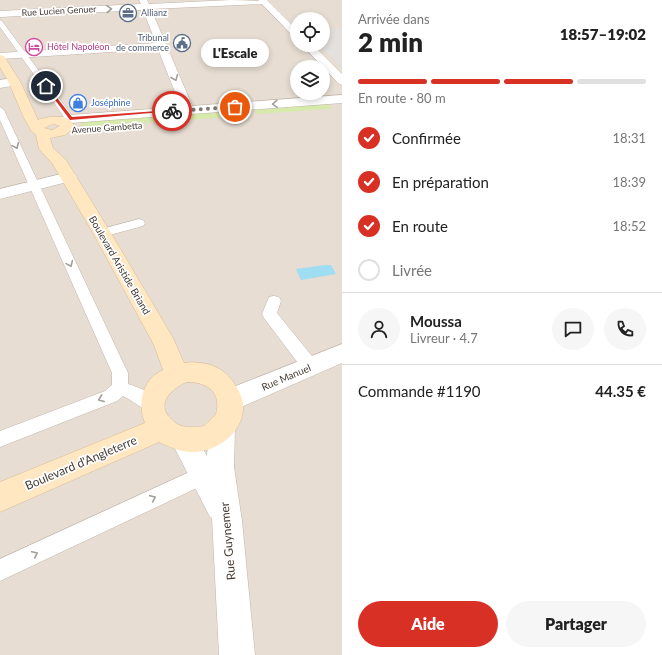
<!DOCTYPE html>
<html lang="fr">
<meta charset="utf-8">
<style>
:root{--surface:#fff;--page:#f6f6f6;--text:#222;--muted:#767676;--line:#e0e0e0;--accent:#d93025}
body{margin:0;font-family:Lato,sans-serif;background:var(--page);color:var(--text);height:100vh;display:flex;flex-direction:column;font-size:15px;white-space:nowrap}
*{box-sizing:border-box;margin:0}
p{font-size:13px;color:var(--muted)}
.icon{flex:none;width:22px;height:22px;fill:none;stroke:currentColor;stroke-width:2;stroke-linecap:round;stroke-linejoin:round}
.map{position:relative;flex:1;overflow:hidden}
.panel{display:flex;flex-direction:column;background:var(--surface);width:320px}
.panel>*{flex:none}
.controls{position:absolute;left:290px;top:12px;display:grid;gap:8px}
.controls a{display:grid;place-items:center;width:40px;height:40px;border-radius:50%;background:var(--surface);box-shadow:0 2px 6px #0003;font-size:20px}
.pin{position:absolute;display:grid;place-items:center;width:34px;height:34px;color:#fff;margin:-17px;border:2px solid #fff;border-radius:50%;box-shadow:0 1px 4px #0007}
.courier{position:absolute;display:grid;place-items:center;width:40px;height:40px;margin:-20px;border:3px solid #d93025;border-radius:50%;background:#fff;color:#222;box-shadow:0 1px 5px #0007}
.bubble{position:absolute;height:28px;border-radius:14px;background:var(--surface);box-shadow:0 2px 6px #0003;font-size:13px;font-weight:800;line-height:28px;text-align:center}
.headline em{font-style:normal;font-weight:800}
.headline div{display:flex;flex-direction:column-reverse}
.headline{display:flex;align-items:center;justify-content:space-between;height:68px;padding:0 16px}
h1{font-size:26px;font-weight:800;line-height:30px}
.bar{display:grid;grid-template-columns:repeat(4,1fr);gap:6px 4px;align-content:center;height:48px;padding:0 16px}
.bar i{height:5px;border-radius:3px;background:var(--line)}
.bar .current{background:var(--accent)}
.bar p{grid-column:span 4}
.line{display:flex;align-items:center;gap:10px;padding:0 16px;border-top:1px solid var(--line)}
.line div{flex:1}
.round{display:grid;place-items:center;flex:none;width:42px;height:42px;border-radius:21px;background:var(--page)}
ol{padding:0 16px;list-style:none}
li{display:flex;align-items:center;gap:12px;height:44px}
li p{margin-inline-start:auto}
li .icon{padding:4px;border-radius:50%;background:var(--accent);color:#fff;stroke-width:4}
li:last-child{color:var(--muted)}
li i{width:22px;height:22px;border:2px solid var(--line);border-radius:50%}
.button{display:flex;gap:8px;margin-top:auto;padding:8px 16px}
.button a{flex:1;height:46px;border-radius:24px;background:var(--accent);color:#fff;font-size:16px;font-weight:800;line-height:46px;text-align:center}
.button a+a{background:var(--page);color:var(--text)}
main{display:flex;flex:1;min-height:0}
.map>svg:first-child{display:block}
.residential{fill:#e7ddd2;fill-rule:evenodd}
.green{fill:#d7e9ab}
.parking{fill:#e3e0dd}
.water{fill:#9eddf2}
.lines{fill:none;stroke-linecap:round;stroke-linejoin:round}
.service-casing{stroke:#c1b5aa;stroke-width:1}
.minor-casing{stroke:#c1b5aa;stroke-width:1}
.tertiary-casing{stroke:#c1b5aa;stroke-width:1}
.secondary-casing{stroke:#d8bb94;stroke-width:1}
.service{fill:#fff;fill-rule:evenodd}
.minor{fill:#fff;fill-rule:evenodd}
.tertiary{fill:#fff;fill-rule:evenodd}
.secondary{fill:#ffe7c2;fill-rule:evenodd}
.oneway{stroke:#a29e9a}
.route{fill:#d93025}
.done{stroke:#827a72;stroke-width:4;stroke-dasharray:0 7.2}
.labels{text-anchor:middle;stroke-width:3.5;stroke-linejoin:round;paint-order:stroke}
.far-street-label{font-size:9px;fill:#453c34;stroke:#fff}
.far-service-label{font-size:9px;fill:#4e5e75;stroke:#fff;text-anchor:start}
.far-hotel-label{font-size:9px;fill:#b23c85;stroke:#fff;text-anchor:start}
.far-shop-label{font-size:9px;fill:#366cbe;stroke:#fff;text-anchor:start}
.street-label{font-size:10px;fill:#453c34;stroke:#fff}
.near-street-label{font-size:12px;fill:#453c34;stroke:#fff}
</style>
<main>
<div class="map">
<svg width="342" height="655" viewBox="0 0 342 655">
<rect width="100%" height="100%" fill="#f3ece4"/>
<path class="residential" d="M 0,0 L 342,0 L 342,655 L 0,655 ZM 297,19 L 323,19 L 323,45 L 297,45 ZM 297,67 L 323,67 L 323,93 L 297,93 Z"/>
<g class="green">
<path d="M 328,104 L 332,108 L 328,109 L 257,114 L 253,108 Z"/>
<path d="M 248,108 L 252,115 L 175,121 L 172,114 Z"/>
<path d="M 166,114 L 169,121 L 84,127 L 81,125 L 81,122 Z"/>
</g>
<path class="parking" d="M 342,29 L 342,67 L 319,45 L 323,45 L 323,30 Z"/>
<path class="water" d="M 325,265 L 331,265 L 336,274 L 301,280 L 296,269 Z"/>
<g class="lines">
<g class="service-casing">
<g id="service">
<path d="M 0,20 L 2,21 L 73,117 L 75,119 L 73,121 L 67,121 L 0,27 Z"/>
<path d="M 0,107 L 4,110 L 128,373 L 128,384 C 140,388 155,393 161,405 L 158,410 C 157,411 152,412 152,412 C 147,412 130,399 123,396 L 117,401 L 0,447 L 0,431 L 105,391 L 112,385 L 112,373 L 0,120 Z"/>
<path d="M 139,219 L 143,220 L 145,223 L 143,226 L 102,237 L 98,236 L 96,233 L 98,230 Z"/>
<path d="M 274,296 L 279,297 L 281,301 L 277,313 L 316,361 L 318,366 L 316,371 L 310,373 L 304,371 L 264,318 L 262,314 L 269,297 Z"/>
<path d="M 209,463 L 216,465 L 219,472 L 216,479 L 0,581 L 0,559 Z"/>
</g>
</g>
<g class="minor-casing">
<g id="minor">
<path d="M 139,0 L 147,0 L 149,4 L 231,0 L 267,1 L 263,4 L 151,9 L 194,110 L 193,113 L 183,113 L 182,110 L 158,49 L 0,59 L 0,53 L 156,43 L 143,10 L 0,17 L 0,11 L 141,4 Z"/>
<path d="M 302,45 L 313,45 L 342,74 L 342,85 L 338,83 Z"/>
<path d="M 14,78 L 18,79 L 20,82 L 18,85 L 0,88 L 0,80 Z"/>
<path d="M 69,172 L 75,174 L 77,177 L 75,180 L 0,199 L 0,189 Z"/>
<path d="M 222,416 L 231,420 L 235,428 L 234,467 L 242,521 L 255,655 L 219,655 L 212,518 L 210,517 L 170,439 L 174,430 L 183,427 L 192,430 L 207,456 L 209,428 L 213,420 Z"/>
</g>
</g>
<g class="tertiary-casing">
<g id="tertiary">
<path d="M 258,0 L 267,0 L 296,29 L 296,33 L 290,33 Z"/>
<path d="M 342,95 L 342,103 L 70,123 L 62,125 L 57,124 L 55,121 L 57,118 L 70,115 Z"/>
<path d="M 342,344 L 342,363 L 239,408 L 230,411 L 221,408 L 217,400 L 221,392 Z"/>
</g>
</g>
<g class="secondary-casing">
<path id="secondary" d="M 0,55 L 4,56 L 21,83 L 38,120 C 48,116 74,113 74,128 L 65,135 L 50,138 L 53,148 L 66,160 L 111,233 L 173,338 L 184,363 C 192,361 203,363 211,365 C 222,369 230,376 236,386 C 240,393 244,401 243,410 C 241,438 208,457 182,451 C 174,449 166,445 159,442 L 0,512 L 0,482 L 145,423 C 137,404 142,379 163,370 L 154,345 L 93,233 L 52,163 L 39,149 L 36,135 L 32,132 L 24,118 L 9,83 L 0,67 ZM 54,124 L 60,126 L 52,130 L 44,128 L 50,125 ZM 187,382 C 207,382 222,392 216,414 L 204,426 C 197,427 188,428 182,426 C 177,425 175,422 171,419 C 155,404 172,388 187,382 Z"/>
</g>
<use href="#service" class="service"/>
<use href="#minor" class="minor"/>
<use href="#tertiary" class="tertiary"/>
<use href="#secondary" class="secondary"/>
</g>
<defs><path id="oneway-chevron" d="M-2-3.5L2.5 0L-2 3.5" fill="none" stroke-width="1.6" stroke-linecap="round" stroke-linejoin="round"/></defs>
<g class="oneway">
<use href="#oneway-chevron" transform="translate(109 9) rotate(-3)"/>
<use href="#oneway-chevron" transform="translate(175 78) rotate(68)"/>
<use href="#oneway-chevron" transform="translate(275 104) rotate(176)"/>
<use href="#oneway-chevron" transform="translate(16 146) rotate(66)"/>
<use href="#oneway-chevron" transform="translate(70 264) rotate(66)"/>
<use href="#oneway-chevron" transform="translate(101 399) rotate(159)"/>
<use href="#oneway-chevron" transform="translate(153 498) rotate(-25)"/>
<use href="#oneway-chevron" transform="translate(35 554) rotate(-25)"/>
</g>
<path class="route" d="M 44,85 L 47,85 L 72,117 L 172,110 L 174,111 L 70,120 Z"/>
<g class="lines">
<path class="done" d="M 172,111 L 235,107"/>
</g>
<defs>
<g id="office-ring" transform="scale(0.9)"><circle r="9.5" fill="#fff" stroke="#5c6f8a" stroke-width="1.5"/><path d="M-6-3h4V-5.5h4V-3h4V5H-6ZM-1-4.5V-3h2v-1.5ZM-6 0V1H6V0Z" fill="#5c6f8a"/></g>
<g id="civic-ring" transform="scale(0.9)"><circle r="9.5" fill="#fff" stroke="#5c6f8a" stroke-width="1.5"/><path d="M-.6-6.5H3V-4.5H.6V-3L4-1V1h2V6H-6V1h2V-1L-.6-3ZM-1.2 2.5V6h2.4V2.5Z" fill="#5c6f8a"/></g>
<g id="hotel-ring" transform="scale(0.9)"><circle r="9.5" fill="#fff" stroke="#d1479c" stroke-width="1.5"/><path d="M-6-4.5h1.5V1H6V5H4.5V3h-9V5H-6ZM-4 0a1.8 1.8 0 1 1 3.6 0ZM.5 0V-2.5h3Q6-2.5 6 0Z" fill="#d1479c"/></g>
<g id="shop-ring" transform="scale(0.9)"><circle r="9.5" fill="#fff" stroke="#3f7fe0" stroke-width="1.5"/><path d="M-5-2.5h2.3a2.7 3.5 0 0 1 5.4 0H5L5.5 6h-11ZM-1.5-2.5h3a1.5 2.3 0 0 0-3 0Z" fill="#3f7fe0"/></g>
</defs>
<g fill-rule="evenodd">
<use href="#office-ring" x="128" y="13"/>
<use href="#civic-ring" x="182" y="43"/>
<use href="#hotel-ring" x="34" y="47"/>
<use href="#shop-ring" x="78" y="103"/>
</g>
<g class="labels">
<g class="far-street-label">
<text transform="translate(59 11) rotate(-3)" y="3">Rue Lucien Genuer</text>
<text transform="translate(107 128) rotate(-4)" y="3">Avenue Gambetta</text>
</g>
<g class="far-service-label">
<text x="141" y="16">Allianz</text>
<text x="169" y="41" text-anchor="end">Tribunal<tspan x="169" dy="10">de commerce</tspan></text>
</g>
<g class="far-hotel-label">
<text x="47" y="50">Hôtel Napoléon</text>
</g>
<g class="far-shop-label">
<text x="91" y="106">Joséphine</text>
</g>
<g class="street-label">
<text transform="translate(120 265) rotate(60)" y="4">Boulevard Aristide Briand</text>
<text transform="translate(286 377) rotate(-23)" y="4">Rue Manuel</text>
</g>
<g class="near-street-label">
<text transform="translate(81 463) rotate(-23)" y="4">Boulevard d'Angleterre</text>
<text transform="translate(228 541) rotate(-95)" y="4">Rue Guynemer</text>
</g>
</g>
</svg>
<div class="controls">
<a><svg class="icon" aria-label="locate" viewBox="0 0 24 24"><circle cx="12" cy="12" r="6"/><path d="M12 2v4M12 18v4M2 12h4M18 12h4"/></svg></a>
<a><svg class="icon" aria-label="layers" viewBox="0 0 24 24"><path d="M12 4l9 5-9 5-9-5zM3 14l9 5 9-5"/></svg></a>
</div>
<div class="pin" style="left:235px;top:107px;background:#ea580c"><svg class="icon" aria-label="bag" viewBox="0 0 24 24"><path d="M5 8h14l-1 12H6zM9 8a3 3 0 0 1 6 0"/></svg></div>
<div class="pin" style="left:46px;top:86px;background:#1f2937"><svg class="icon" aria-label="home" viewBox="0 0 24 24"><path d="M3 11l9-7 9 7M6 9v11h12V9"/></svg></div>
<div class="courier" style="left:172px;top:111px"><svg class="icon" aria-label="bike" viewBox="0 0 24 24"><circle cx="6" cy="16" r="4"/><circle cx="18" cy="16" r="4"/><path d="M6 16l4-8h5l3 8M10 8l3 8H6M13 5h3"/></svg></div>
<div class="bubble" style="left:201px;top:39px;width:68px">L'Escale</div>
</div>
<section class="panel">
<div class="headline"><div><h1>2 min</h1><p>Arrivée dans</p></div><em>18:57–19:02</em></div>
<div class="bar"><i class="current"></i><i class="current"></i><i class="current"></i><i></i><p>En route · 80 m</p></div>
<ol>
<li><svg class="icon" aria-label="check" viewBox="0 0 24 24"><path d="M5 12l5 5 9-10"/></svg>Confirmée<p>18:31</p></li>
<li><svg class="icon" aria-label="check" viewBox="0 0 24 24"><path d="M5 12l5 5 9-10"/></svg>En préparation<p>18:39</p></li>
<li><svg class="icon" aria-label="check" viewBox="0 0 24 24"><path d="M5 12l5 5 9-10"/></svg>En route<p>18:52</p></li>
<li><i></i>Livrée</li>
</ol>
<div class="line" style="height:72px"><a class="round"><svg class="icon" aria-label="person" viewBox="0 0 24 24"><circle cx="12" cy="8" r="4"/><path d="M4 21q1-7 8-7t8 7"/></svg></a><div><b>Moussa</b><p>Livreur · 4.7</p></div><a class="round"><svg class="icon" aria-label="chat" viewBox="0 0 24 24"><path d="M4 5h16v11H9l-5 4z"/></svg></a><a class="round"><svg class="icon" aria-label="phone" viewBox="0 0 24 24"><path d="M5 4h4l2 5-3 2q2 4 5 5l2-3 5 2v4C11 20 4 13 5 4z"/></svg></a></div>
<div class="line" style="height:52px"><div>Commande #1190</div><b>44.35 €</b></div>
<div class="button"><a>Aide</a><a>Partager</a></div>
</section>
</main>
